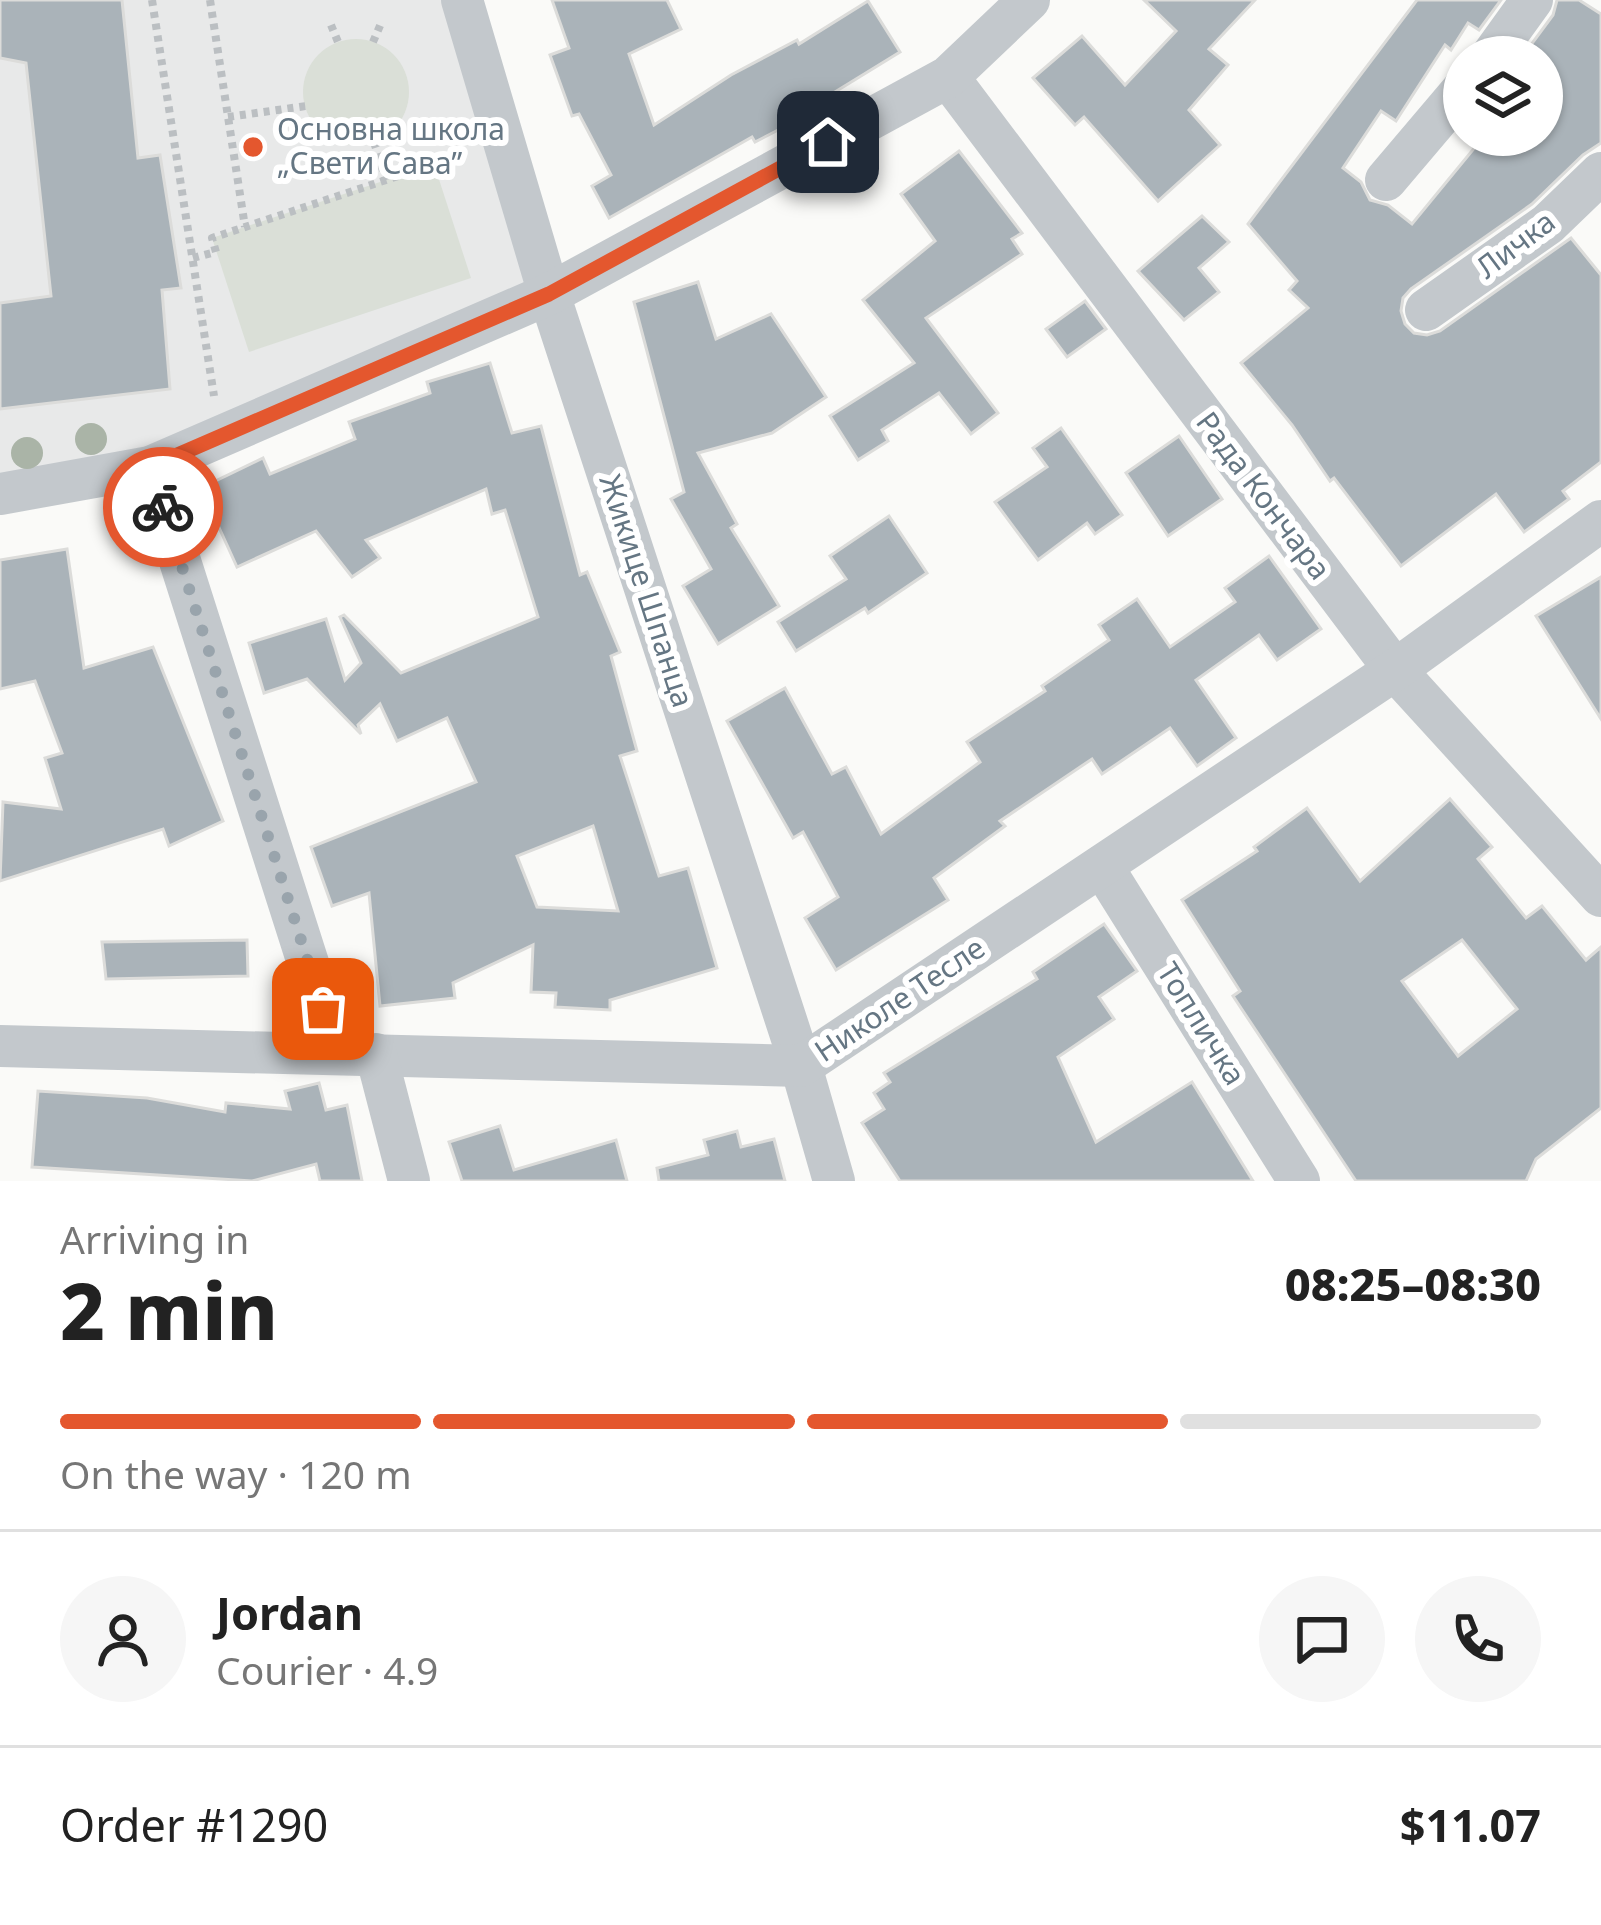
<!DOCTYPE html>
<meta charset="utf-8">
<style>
:root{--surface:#fff;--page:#f6f6f6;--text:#222;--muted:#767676;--line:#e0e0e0;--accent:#e4572e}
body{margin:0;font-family:"Noto Sans",sans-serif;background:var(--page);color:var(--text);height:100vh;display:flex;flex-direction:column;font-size:45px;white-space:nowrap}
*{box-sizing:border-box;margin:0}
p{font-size:39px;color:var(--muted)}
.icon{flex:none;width:66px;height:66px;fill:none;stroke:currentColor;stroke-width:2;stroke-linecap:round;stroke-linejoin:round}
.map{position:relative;height:1181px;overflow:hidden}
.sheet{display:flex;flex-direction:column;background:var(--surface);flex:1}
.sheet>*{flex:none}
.fabs{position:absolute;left:1443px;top:36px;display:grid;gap:24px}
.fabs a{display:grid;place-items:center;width:120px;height:120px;border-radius:50%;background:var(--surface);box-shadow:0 3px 9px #0004;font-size:60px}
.pin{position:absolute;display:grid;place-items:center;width:102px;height:102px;color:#fff;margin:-51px;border-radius:24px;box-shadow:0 6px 18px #0006}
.courier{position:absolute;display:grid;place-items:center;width:120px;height:120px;margin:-60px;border:9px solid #e4572e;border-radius:50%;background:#fff;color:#222;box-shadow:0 3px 15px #0007}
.head em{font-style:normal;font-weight:800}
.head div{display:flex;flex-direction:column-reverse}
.head{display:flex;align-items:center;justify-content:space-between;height:204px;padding:0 60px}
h1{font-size:78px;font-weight:800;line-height:90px}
.bar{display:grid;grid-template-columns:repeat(4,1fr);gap:18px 12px;align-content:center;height:144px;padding:0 60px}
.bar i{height:15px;border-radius:9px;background:var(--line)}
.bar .selected{background:var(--accent)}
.bar p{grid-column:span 4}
.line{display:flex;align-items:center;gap:30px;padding:0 60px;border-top:3px solid var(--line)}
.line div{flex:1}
.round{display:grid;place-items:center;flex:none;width:126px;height:126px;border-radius:63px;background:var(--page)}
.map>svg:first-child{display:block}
.built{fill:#e8e9e9}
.green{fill:#dadfd7}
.building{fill:#aab3b9;stroke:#dcdcda;stroke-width:3;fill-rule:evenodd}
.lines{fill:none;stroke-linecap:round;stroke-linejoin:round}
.path{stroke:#bbbfc2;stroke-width:8;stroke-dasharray:6 6;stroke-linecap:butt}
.street{stroke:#c3c8cc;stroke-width:42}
.tree{fill:#aab4a7}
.done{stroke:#99a4ac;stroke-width:12;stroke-dasharray:0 21.6}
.route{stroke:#e4572e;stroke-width:15}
.poi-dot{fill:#e4572e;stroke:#fff;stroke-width:4.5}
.labels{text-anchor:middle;stroke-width:12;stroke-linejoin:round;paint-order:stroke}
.poi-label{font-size:30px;fill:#657683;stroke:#fff;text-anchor:start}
.street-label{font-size:30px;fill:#657683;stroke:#fff}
</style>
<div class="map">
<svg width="1601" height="1181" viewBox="0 0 1601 1181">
<rect width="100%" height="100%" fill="#fafaf8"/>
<path class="built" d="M 0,0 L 462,0 L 549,294 L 150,467 L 0,491 Z"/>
<g class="green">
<circle cx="356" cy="92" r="53"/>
<path d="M 434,164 L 471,278 L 249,352 L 212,238 Z"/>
</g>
<g class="building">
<path d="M 0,0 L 122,0 L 138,158 L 160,155 L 181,288 L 162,290 L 170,389 L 0,409 L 0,303 L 51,296 L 26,63 L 0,58 Z"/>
<path d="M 552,0 L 667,0 L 681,29 L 629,54 L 654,125 L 731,75 L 797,40 L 799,44 L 868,1 L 900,52 L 817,103 L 824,116 L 786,136 L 782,128 L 755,142 L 752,137 L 609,218 L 592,186 L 611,175 L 579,114 L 572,116 L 550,55 L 569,48 Z"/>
<path d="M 1144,0 L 1255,0 L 1209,49 L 1228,65 L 1189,110 L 1220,145 L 1158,201 L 1084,117 L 1075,125 L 1033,78 L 1082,36 L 1125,85 L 1176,31 Z"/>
<path d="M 1417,0 L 1501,0 L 1479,30 L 1468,23 L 1451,50 L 1445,45 L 1396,121 L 1381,111 L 1343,168 L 1361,182 L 1370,200 L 1388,205 L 1412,224 L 1485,135 L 1542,135 L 1542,57 L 1522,57 L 1553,15 L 1557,0 L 1579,0 L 1601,14 L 1601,143 L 1583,155 L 1532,204 L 1411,289 L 1403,298 L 1401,311 L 1405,324 L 1414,333 L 1427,335 L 1440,331 L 1571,238 L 1601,275 L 1601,462 L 1563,491 L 1569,499 L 1524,532 L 1496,494 L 1401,566 L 1334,478 L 1330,481 L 1292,425 L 1241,363 L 1308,308 L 1289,290 L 1297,281 L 1248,224 Z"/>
<path d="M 959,151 L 1022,233 L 1012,239 L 1022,254 L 926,318 L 998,413 L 971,434 L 939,393 L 882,430 L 888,441 L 858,460 L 830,416 L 914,363 L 863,300 L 935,241 L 901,194 Z"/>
<path d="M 1202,216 L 1229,242 L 1199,268 L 1219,292 L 1184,320 L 1138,271 Z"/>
<path d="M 698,282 L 716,339 L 771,314 L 826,397 L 772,433 L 698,453 L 737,524 L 731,528 L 779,606 L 718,644 L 683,586 L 711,569 L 671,499 L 684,492 L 634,302 Z"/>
<path d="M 1085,301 L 1106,329 L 1067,357 L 1046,329 Z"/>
<path d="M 490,363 L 512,433 L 541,426 L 580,575 L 587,572 L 620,652 L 611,656 L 637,751 L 620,756 L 659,876 L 688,868 L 717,968 L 610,1000 L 610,1010 L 555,1007 L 556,993 L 531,992 L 533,945 L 453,983 L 455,998 L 380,1006 L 369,893 L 332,906 L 311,847 L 476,782 L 447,718 L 397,741 L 380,704 L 358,725 L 361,734 L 307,679 L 264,693 L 249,643 L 326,619 L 345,680 L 361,663 L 340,617 L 344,615 L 401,673 L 538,617 L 505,510 L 492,514 L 486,489 L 366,540 L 380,558 L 352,577 L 316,531 L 237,567 L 201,488 L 263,458 L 270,474 L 355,439 L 349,422 L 430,393 L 427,382 ZM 593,826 L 618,911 L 537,907 L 517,856 Z"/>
<path d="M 1061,428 L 1122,515 L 1095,534 L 1087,523 L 1038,560 L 995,502 L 1047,467 L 1033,448 Z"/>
<path d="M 1179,436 L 1222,499 L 1168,536 L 1126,473 Z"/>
<path d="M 889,516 L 927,573 L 868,613 L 865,608 L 796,651 L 778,622 L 846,579 L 830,556 Z"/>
<path d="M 67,549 L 84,668 L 153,647 L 223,821 L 169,846 L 163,829 L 0,881 L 3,802 L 61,809 L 45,758 L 62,753 L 35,681 L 0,689 L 0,560 Z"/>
<path d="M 1269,556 L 1321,629 L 1277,660 L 1259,635 L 1196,680 L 1236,738 L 1197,766 L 1170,728 L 1102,774 L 1092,759 L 1000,821 L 1005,826 L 934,878 L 948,900 L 836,970 L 805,918 L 838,897 L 803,832 L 793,838 L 727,721 L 785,688 L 832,774 L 846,767 L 881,834 L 980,762 L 967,742 L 1045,691 L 1042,686 L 1109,640 L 1099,625 L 1137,599 L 1170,647 L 1235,602 L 1225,588 Z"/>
<path d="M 1601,577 L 1601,719 L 1536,616 Z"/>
<path d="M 1450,799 L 1492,847 L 1478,859 L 1526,918 L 1542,906 L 1586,960 L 1601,947 L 1601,1108 L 1536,1159 L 1526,1181 L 1356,1181 L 1233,996 L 1240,991 L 1182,900 L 1257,851 L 1254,847 L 1307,808 L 1360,881 ZM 1462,940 L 1517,1009 L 1458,1056 L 1402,981 Z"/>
<path d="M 1104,924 L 1137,971 L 1099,997 L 1114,1019 L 1058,1057 L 1096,1142 L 1192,1082 L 1253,1181 L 900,1181 L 862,1123 L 884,1109 L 874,1093 L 890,1082 L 884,1073 L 1037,979 L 1033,972 Z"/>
<path d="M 247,940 L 248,976 L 106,979 L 102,942 Z"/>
<path d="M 319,1083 L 326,1110 L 347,1105 L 362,1181 L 320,1181 L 316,1164 L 252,1181 L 32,1167 L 38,1091 L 147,1098 L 225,1112 L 226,1103 L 290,1109 L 285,1091 Z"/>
<path d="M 500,1126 L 514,1170 L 616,1140 L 627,1181 L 462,1181 L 449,1142 Z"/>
<path d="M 737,1131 L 741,1147 L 774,1139 L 785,1181 L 659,1181 L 657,1168 L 708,1155 L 704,1140 Z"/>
</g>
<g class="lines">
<g class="path">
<path d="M 152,0 L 214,396"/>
<path d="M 210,0 L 245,227"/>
<path d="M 331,25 L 338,42"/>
<path d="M 373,42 L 382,21"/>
<path d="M 228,117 L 306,106"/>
<path d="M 374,142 L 386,180"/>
<path d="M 193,258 L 216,252 L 212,238 L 434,164"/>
</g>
<g class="street">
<path d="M 462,0 L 549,294 L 801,1066 L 834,1181"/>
<path d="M 1491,57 L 1532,0"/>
<path d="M 948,77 L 1395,670 L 1601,896"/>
<path d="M 1386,180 L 1464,88"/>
<path d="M 1426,310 L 1548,224 L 1601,173"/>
<path d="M 150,467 L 337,1054"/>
<path d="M 0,494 L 150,467 L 549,294 L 948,77 L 1029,0"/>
<path d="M 1102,866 L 1299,1181"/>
<path d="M 0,1046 L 801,1066 L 1395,670 L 1601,521"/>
<path d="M 376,1054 L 409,1181"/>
</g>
</g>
<g class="tree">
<circle cx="91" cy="439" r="16"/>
<circle cx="27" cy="453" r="16"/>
</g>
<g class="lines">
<path class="done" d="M 163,507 L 323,1009"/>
<path class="route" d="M 163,507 L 150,467 L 549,294 L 828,142"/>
</g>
<circle class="poi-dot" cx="253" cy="147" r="12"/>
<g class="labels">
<g class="poi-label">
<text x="277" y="140">Основна школа<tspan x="277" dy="34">„Свети Сава”</tspan></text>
</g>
<g class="street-label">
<text transform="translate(1516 245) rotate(-37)" y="10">Личка</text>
<text transform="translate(1263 496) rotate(53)" y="10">Рада Кончара</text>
<text transform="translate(646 591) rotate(72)" y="10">Жикице Шпанца</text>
<text transform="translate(900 1000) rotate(-34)" y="10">Николе Тесле</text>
<text transform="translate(1201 1024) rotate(58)" y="10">Топличка</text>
</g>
</g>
</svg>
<div class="fabs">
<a><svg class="icon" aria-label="layers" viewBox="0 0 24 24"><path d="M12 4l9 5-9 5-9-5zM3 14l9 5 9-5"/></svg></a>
</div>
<div class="pin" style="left:323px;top:1009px;background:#ea580c"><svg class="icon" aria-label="bag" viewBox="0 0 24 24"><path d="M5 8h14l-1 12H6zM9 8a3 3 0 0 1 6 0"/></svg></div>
<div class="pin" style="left:828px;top:142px;background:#1f2937"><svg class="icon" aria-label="home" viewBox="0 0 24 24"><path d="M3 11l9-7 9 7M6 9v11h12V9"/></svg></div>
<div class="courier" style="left:163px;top:507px"><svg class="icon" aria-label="bike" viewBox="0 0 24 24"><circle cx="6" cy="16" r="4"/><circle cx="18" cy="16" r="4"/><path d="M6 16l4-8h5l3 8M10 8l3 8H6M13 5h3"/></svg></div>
</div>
<section class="sheet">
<div class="head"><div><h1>2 min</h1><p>Arriving in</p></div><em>08:25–08:30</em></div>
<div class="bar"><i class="selected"></i><i class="selected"></i><i class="selected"></i><i></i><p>On the way · 120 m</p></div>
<div class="line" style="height:216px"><a class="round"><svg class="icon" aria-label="person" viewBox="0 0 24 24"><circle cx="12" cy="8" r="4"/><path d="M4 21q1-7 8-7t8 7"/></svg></a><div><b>Jordan</b><p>Courier · 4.9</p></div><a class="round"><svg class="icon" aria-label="chat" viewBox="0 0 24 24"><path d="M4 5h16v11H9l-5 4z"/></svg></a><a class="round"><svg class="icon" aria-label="phone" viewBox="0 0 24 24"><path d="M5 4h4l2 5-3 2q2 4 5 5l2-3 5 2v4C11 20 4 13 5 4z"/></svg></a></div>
<div class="line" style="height:156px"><div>Order #1290</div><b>$11.07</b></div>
</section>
